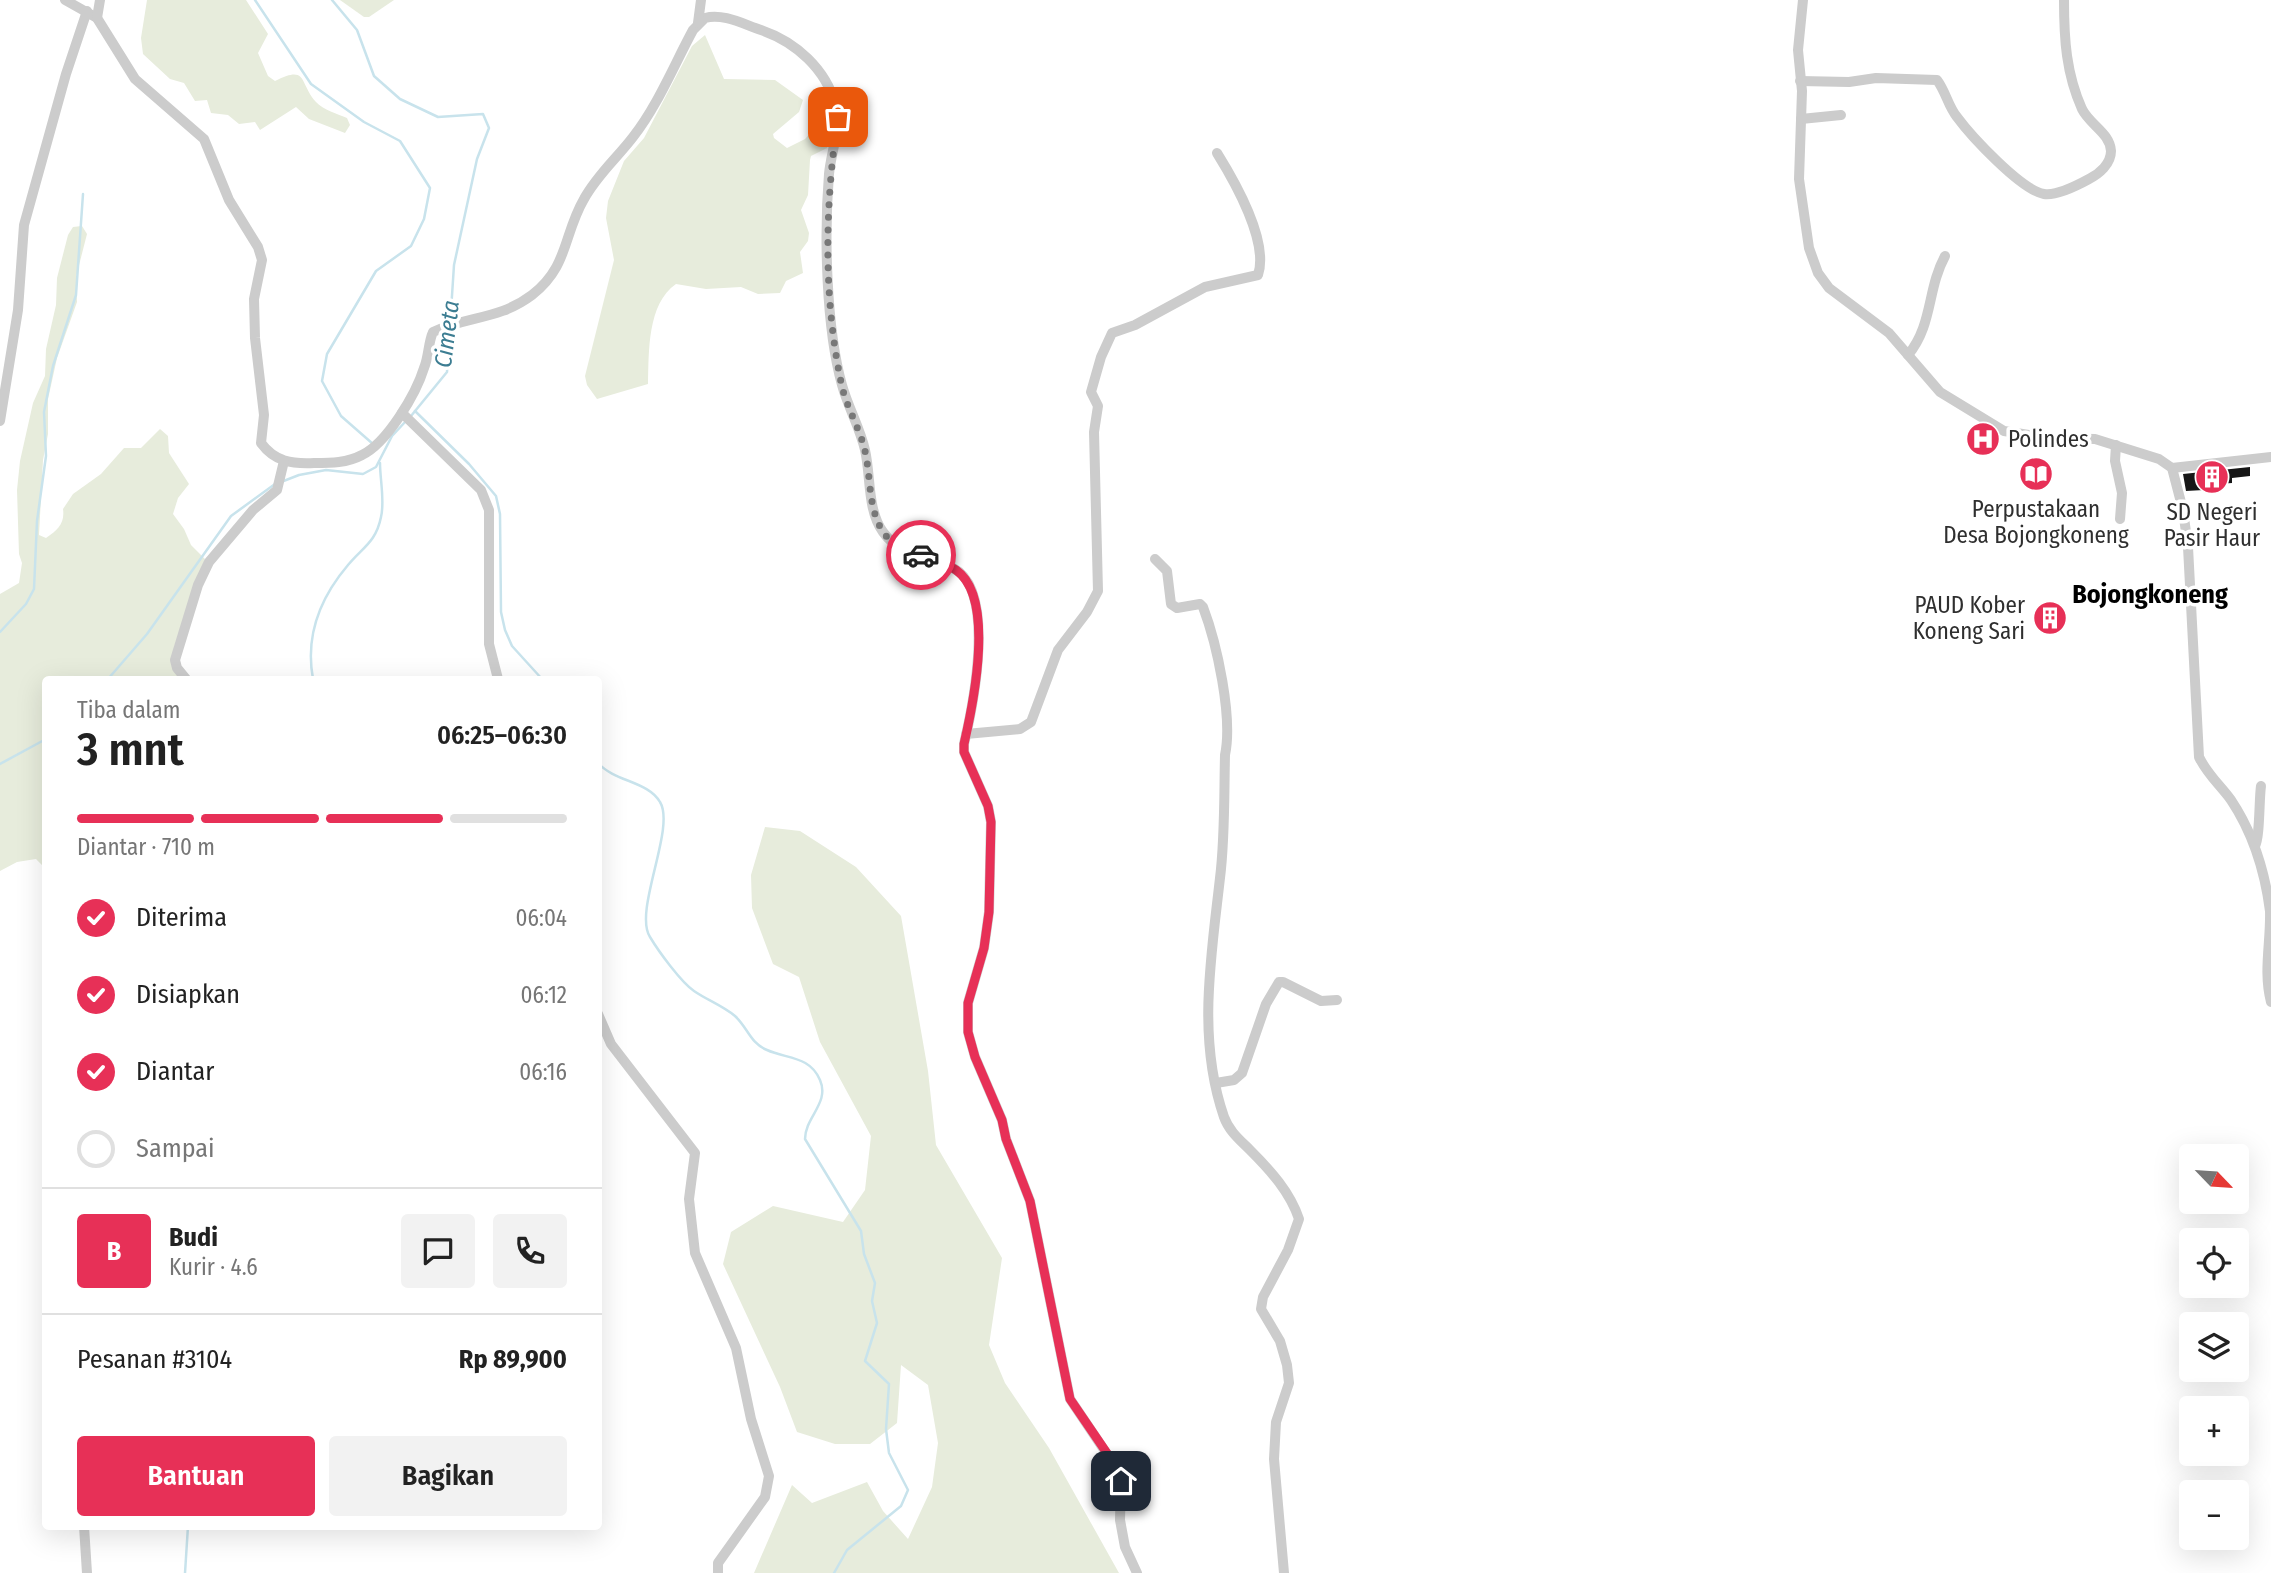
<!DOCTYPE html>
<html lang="id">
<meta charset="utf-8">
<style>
:root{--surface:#fff;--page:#f2f2f2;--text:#222;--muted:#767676;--line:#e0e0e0;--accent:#e73057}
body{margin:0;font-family:"Fira Sans Condensed",sans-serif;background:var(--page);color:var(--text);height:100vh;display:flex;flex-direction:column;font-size:26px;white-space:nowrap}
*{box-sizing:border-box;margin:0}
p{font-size:23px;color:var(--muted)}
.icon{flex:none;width:38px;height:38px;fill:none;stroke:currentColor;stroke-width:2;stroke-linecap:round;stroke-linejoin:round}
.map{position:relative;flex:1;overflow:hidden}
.drawer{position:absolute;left:42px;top:676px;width:560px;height:854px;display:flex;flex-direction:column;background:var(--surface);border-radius:7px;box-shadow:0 7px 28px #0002}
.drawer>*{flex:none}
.needle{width:46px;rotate:115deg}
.fabs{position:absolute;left:2179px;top:1144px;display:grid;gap:14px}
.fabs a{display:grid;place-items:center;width:70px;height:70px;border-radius:7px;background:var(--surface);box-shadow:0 7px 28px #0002;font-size:35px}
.pin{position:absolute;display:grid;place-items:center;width:60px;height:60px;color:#fff;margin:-30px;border-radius:14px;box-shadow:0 4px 10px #0006}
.courier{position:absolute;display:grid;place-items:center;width:70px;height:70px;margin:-35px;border:5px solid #e73057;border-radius:50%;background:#fff;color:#222;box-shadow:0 2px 9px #0007}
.headline em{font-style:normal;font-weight:600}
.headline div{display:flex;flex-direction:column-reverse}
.headline{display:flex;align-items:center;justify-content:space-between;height:119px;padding:0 35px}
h1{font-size:46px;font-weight:600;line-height:52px}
.bar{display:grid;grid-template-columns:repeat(4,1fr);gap:10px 7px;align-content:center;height:84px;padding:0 35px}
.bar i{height:9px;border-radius:5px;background:var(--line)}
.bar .on{background:var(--accent)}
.bar p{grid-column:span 4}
.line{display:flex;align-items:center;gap:18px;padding:0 35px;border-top:2px solid var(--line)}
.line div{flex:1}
.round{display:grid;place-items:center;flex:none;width:74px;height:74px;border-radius:7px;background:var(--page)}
ol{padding:0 35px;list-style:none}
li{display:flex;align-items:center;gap:21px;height:77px}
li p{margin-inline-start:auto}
li .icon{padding:7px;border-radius:50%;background:var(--accent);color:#fff;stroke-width:4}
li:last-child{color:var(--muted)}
li i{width:38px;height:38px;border:4px solid var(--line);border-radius:50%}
.action{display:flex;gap:14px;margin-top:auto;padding:14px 35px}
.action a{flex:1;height:80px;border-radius:7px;background:var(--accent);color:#fff;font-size:28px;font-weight:600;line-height:80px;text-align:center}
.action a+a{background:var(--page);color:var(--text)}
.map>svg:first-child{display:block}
.green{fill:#e7ecdc}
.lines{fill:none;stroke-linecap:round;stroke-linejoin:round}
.stream{stroke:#c8e3ec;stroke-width:2.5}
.building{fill:#161616}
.street{stroke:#ccc;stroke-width:10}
.done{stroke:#787878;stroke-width:7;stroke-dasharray:0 12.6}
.route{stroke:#e73057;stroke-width:9}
.labels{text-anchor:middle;stroke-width:7;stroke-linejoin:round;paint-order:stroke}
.poi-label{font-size:23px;fill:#2f2f2f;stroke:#fff}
.water-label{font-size:24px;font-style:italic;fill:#3c7d92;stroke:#fff}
.quarter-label{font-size:26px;font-weight:bold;fill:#000;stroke:#fff}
</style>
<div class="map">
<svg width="2271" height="1573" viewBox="0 0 2271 1573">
<rect width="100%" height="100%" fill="#fff"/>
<g class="green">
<path d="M 147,0 L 246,0 L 268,34 L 258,53 L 268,76 L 275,81 C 308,64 299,83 316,102 C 323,110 338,114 347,118 L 350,125 L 345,133 L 309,119 L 296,107 L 260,130 L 255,122 L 239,124 L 228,115 L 211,113 L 207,100 L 195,101 L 184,83 L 170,79 L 143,54 L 141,38 Z"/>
<path d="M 340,0 L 394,0 L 369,17 L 364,17 Z"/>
<path d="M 705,35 L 724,79 L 775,80 L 803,100 L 799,112 L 773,134 L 774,138 L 787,148 L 805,139 L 819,124 L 833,130 L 827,148 L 811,156 L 810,160 L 808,195 L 801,210 L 809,233 L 808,241 L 800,252 L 803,273 L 786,281 L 780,293 L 758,294 L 741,287 L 706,289 L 676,284 C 647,304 649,352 648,384 L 597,399 L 587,385 L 585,376 L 614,260 L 606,218 L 608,201 L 624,161 L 644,138 L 692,46 Z"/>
<path d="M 82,226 L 87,234 L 76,277 L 77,302 L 57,358 L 48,399 L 48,434 L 43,460 L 39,535 L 46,538 C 58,530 65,523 63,509 L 73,494 L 101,474 L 124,448 L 141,448 L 160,429 L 168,436 L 169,453 L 189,484 L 178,498 L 173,514 L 184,529 L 191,545 L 205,559 L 175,644 L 173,653 L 180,679 L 46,679 L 45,868 L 36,859 L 17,862 L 0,871 L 0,594 L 19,583 L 22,563 L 19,554 L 17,490 L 20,461 L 33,403 L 45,376 L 46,349 L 56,305 L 57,278 L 68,235 L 73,227 Z"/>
<path d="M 765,827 L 800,831 L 856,867 L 901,916 L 928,1071 L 936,1145 L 1002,1258 L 989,1345 L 1005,1383 L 1049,1448 L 1119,1573 L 754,1573 L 792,1485 L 812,1503 L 867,1482 L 883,1511 L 908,1539 L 932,1487 L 938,1443 L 928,1385 L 901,1365 L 897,1423 L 870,1444 L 835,1444 L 797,1432 L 780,1387 L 723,1264 L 731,1232 L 773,1206 L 843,1222 L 865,1190 L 871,1136 L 820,1042 L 799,977 L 773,964 L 752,908 L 751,875 Z"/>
</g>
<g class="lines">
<g class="stream">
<path d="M 255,0 L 311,84 L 364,122 L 400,141 L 430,188 L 424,219 L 411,246 L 376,271 L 327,354 L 322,381 L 341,416 L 373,444"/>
<path d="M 332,0 L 357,30 L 374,76 L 400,99 L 438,117 L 483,114 L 489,128 L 477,159 L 454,265 L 447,372 L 411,416"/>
<path d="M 415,411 L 469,464 L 496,496 L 500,514 L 501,612 L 505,630 L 512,646 L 542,679"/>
<path d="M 281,482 L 299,475 L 326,470 L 363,474 L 376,467 L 392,436 L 406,421"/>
<path d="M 0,632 L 26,604 L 34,589 L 37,521 L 46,456 L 44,412 L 53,366 L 76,295 L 83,194"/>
<path d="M 108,679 L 147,634 L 231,516 L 275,484"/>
<path d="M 313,679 C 305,636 320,598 348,565 C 363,547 376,542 381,517 C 385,501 380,480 380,463"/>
<path d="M 598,763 C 615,782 648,781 660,802 C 676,828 633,911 650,937 C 659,952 681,982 694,991 C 707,1000 723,1006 735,1016 C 748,1028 750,1043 767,1050 C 787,1059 810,1056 820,1080 C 830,1103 805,1117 805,1139 L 861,1231 L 864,1254 L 875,1283 L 872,1301 L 877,1323 L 865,1361 L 889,1384 L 886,1429 L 889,1453 L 908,1490 L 901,1506 L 847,1550 L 834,1573"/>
<path d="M 0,764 L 46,739"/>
<path d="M 185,1573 L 188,1526"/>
</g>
</g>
<g class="building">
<path d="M 1981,428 L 1992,432 L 1986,450 L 1974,446 Z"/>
<path d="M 2250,467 L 2250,476 L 2232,478 L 2232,483 L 2204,485 L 2204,490 L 2186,491 L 2183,474 Z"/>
<path d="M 2042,603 L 2062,608 L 2057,632 L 2037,628 Z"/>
</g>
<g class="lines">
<g class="street">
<path d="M 65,0 L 97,18 L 135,79 L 204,139 L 229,200 L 258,247 L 262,260 L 254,299 L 255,338 L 264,415 L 261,443 C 275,462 292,464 314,463 C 331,463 347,463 362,455 C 387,443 416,394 424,368 C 429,356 428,343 433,332 C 467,316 499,320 532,295 C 569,266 563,235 584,199 C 597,175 617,158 633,137 C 658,105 674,65 693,30 L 705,18 C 723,13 743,24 761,30 C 796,42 826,69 836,106 C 841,128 831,152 829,174 C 824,234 826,328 842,385 C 848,407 860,428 865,450 C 871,476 867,510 883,532 C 899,555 929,557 953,568 C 997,590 973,706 964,744 L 964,752 L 988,806 L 991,822 L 989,912 L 984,948 L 968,1003 L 968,1032 L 975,1057 L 1002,1120 L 1006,1139 L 1030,1201 L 1070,1399 L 1113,1463 L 1121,1481 L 1120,1520 L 1125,1547 L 1137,1573"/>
<path d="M 1803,0 L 1798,50 L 1802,91 L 1799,179 L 1809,248 L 1818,273 L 1829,288 L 1889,333 L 1940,392 L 2004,431 L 2048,438 L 2095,439 L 2159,459 L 2172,468 L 2183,510 L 2188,547 L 2199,757 C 2207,774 2220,785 2231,800 C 2253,833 2265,872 2270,911 C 2271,942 2263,971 2271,1002"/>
<path d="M 97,18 L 100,0"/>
<path d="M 698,23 L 701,0"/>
<path d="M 1800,81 L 1849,82 L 1876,78 L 1937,80 C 1946,92 1948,106 1957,117 C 1971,136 2021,190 2044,194 C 2056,196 2078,185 2089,179 C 2099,174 2111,164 2111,151 C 2110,133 2090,125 2082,109 C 2066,73 2064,39 2064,0"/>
<path d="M 1801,119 L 1841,115"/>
<path d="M 1908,355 C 1933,325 1927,289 1945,256"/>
<path d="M 402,413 L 481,490 L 489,510 L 489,644 L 498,679"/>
<path d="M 0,421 L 18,310 L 24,225 L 66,74 L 87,11"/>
<path d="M 2116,445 L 2115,461 L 2122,493 L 2120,519"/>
<path d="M 2172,468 L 2271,457"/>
<path d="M 1155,559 L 1167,571 L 1171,604 L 1177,608 L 1200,604 L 1203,607 C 1217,644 1233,717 1225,755 C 1224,796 1225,838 1220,878 C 1211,958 1197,1039 1224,1117 C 1229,1131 1240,1140 1250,1150 C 1271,1171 1290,1192 1299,1219 L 1288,1250 L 1263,1297 L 1261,1309 L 1280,1341 L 1287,1365 L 1289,1383 L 1276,1422 L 1274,1459 L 1284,1573"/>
<path d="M 186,679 L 177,668 L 175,660 L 198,585 L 209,562 L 253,510 L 277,490 L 284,461"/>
<path d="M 966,734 L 1020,729 L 1031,722 L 1058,650 L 1087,612 L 1098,591 L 1094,432 L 1098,406 L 1091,392 L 1101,357 L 1112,333 L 1135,325 L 1205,287 L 1258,275 C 1269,242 1235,182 1217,153"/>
<path d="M 2255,846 C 2260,838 2259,799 2261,786"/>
<path d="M 598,1014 L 611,1044 L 695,1153 L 689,1199 L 695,1253 L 736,1348 L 751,1419 L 769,1476 L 765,1497 L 718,1563 L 718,1573"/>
<path d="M 1216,1083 L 1234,1080 L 1242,1073 L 1266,1004 L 1279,982 L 1283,982 L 1321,1001 L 1337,1000"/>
<path d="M 84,1526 L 87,1573"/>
</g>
</g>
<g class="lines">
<path class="done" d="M 838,117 C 825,204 823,295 841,382 C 845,404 858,425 864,447 C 873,480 865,523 896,545 C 903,551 912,552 921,555"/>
<path class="route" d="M 921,555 C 932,560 946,563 956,570 C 996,598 973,705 964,744 L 964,752 L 988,806 L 991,822 L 989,912 L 984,948 L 968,1003 L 968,1032 L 975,1057 L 1002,1120 L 1006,1139 L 1030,1201 L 1070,1399 L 1113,1462 L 1121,1481"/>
</g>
<defs>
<g id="hospital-disc" transform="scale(1.75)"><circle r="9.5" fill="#e73057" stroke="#fff"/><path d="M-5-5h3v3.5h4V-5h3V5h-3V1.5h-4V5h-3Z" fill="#fff"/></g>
<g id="library-disc" transform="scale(1.75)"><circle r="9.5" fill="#e73057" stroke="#fff"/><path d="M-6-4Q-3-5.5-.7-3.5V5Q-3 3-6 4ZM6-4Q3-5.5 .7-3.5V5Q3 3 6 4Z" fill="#fff"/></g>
<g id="building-disc" transform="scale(1.75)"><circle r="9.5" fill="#e73057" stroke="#fff"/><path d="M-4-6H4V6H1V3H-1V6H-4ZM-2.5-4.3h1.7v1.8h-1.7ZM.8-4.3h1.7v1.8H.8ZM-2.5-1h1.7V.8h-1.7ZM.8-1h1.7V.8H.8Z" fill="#fff"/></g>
</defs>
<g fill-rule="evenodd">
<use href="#hospital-disc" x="1983" y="439"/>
<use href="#library-disc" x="2036" y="474"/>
<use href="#building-disc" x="2212" y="477"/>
<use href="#building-disc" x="2050" y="618"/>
</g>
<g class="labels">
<g class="poi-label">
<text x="2008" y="447" text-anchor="start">Polindes</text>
<text x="2036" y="517">Perpustakaan<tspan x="2036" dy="26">Desa Bojongkoneng</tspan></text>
<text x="2212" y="520">SD Negeri<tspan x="2212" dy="26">Pasir Haur</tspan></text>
<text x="2025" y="613" text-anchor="end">PAUD Kober<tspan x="2025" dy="26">Koneng Sari</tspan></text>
</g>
<g class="water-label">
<text transform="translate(447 334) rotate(-83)" y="8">Cimeta</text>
</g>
<g class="quarter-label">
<text x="2150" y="603">Bojongkoneng</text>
</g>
</g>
</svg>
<div class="fabs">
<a><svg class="needle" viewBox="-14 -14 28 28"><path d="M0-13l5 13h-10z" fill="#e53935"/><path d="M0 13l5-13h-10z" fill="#767676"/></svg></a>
<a><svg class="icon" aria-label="locate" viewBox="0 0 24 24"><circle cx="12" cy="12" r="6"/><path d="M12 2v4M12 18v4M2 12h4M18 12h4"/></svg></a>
<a><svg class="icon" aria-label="layers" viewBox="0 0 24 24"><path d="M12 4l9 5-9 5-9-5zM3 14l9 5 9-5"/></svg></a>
<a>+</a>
<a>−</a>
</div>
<div class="pin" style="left:838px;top:117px;background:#ea580c"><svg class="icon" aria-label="bag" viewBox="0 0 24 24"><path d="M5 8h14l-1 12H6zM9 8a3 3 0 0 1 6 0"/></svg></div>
<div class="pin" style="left:1121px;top:1481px;background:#1f2937"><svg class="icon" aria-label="home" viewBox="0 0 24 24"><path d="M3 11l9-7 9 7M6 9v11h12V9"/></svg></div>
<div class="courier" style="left:921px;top:555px"><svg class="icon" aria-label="car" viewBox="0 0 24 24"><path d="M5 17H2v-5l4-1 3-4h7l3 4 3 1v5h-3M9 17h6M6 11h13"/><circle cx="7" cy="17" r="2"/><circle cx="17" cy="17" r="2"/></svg></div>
<section class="drawer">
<div class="headline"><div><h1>3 mnt</h1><p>Tiba dalam</p></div><em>06:25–06:30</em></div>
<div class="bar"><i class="on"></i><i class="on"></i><i class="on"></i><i></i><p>Diantar · 710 m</p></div>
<ol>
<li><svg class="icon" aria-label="check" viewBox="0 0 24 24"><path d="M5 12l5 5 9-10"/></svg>Diterima<p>06:04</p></li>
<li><svg class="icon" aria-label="check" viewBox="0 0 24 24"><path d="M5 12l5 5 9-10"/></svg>Disiapkan<p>06:12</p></li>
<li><svg class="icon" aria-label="check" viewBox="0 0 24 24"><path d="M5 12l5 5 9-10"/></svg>Diantar<p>06:16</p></li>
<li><i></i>Sampai</li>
</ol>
<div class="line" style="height:126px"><b class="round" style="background:var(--accent);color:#fff">B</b><div><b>Budi</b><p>Kurir · 4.6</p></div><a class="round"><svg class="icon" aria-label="chat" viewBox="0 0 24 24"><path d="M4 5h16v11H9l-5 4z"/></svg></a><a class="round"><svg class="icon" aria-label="phone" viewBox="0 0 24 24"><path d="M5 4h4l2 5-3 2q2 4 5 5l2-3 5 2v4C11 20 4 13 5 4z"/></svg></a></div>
<div class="line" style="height:91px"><div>Pesanan #3104</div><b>Rp 89,900</b></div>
<div class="action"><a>Bantuan</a><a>Bagikan</a></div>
</section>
</div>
